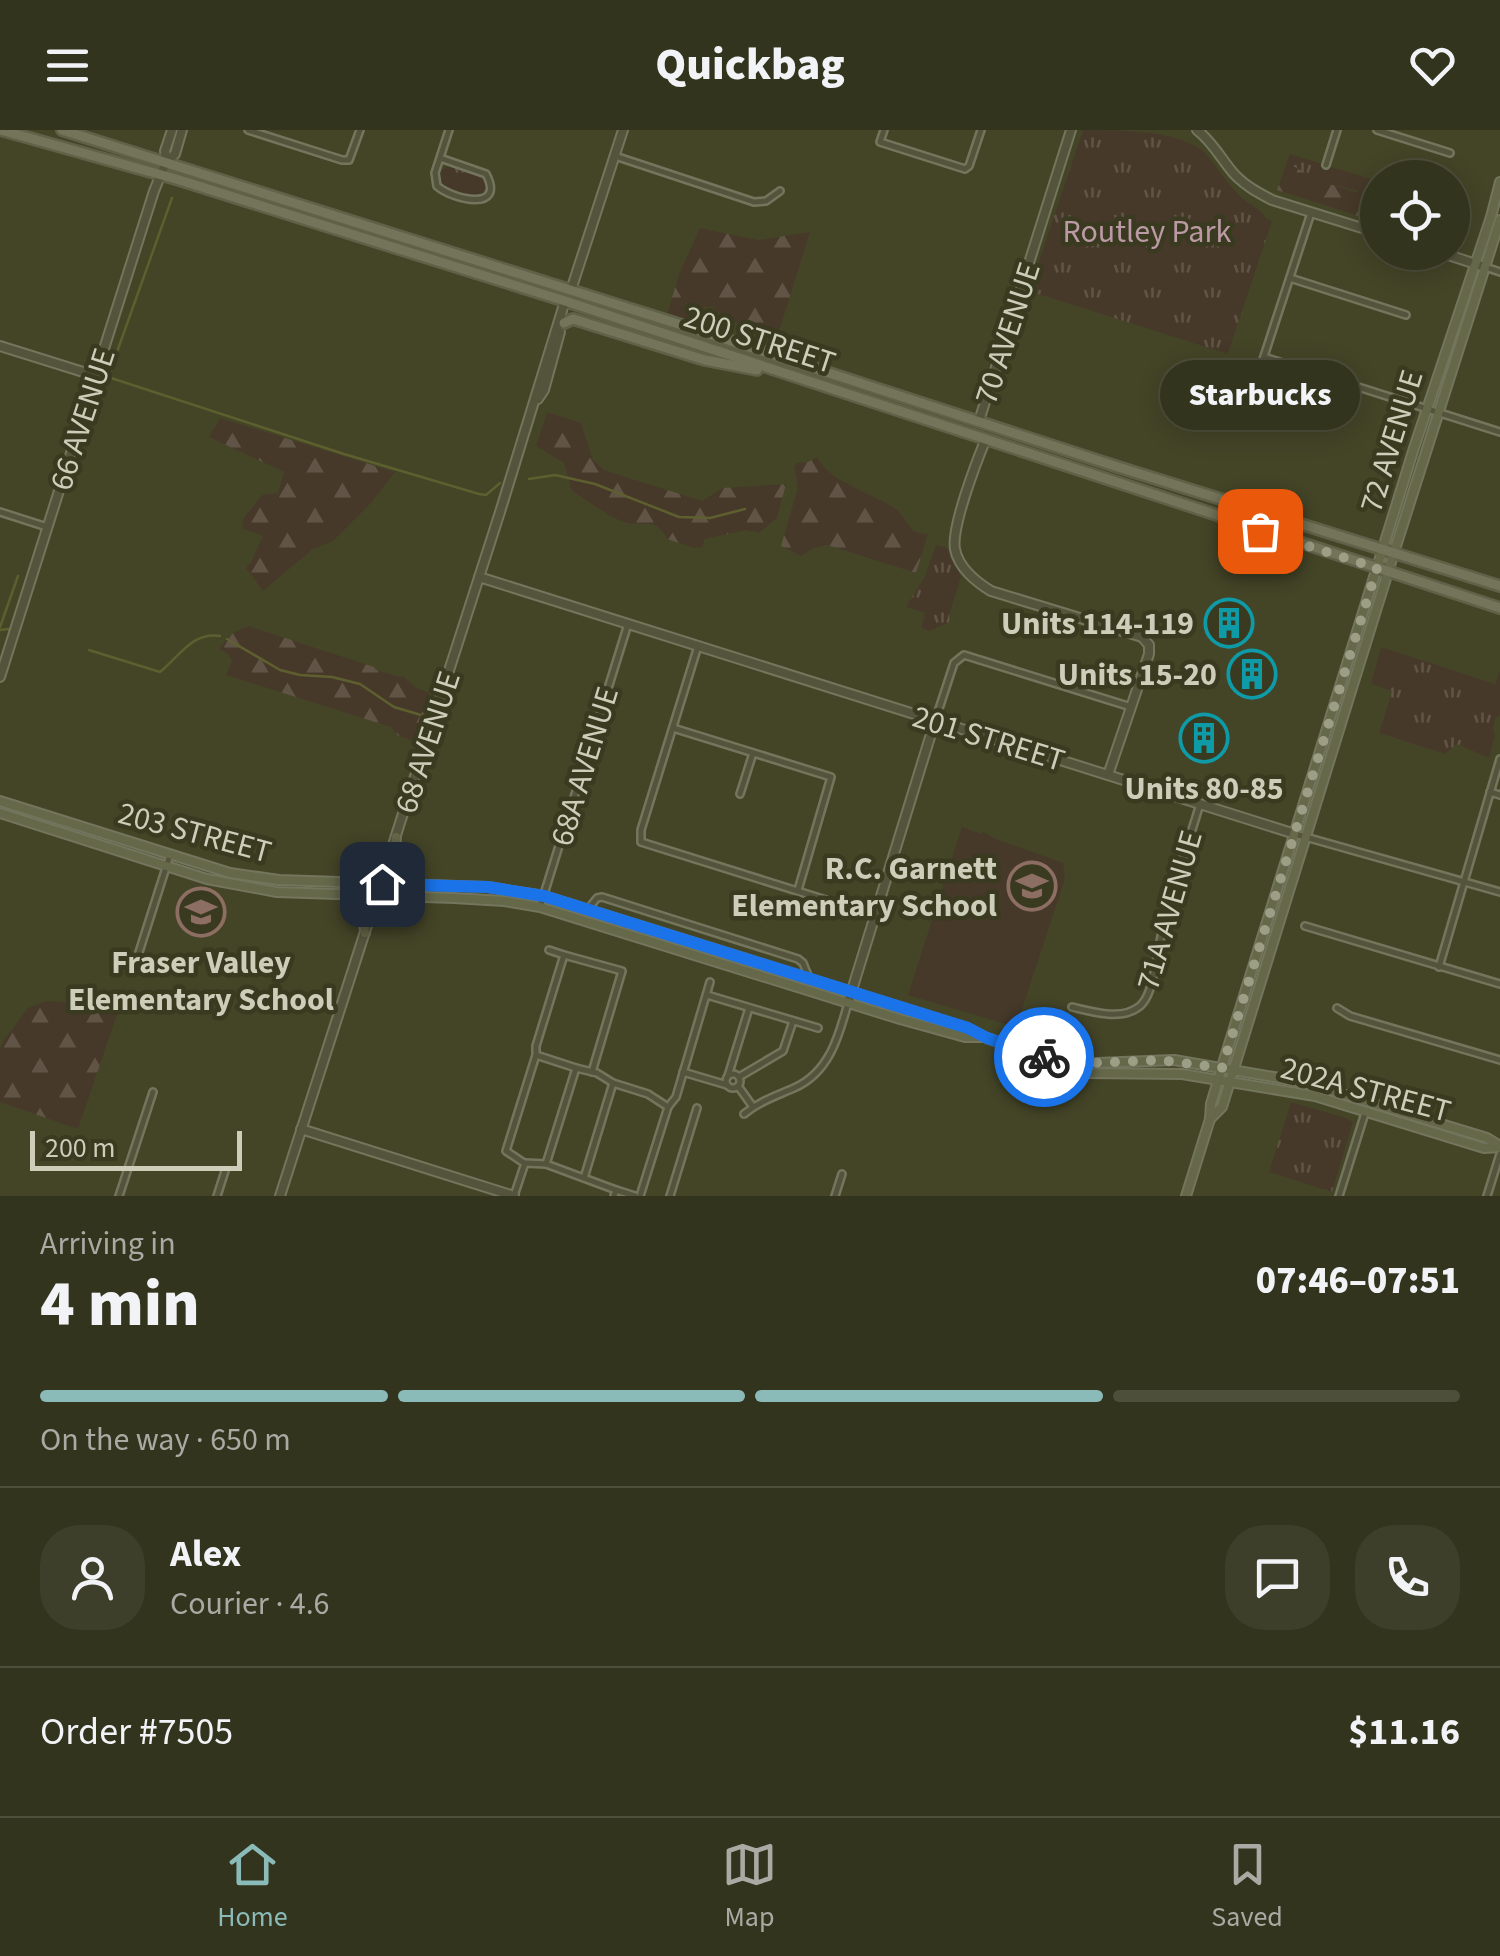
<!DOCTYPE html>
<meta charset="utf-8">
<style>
:root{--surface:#33341d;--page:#3e3f2a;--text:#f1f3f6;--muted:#a9aaa4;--line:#4e4f3b;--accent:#8bbbb9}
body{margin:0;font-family:"Source Sans 3",sans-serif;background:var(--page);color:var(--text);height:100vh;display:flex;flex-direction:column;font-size:38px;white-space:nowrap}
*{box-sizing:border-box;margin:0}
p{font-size:32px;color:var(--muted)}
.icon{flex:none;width:55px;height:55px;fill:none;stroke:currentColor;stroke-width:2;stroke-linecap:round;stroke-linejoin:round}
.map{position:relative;height:1066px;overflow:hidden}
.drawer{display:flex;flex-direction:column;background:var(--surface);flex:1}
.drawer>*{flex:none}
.tools{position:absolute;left:1360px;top:30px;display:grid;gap:20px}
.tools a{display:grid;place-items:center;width:110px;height:110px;border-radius:50%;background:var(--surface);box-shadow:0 5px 25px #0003,0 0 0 2px var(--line);font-size:50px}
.scale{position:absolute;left:30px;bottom:25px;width:212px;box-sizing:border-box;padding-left:10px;border:5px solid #ccceb9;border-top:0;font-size:28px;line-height:35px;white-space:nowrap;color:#ccceb9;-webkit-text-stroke:8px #393a20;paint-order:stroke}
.pin{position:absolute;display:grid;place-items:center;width:85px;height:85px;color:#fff;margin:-42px;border-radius:20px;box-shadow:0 5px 15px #0006}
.courier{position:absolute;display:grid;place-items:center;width:100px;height:100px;margin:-50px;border:8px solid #1a73e8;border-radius:50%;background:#fff;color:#222;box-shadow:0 2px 12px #0007}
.bubble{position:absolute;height:70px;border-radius:35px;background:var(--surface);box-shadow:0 5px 25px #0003,0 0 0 2px var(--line);font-size:32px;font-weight:800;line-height:70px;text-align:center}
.summary em{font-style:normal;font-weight:800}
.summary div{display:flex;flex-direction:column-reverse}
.summary{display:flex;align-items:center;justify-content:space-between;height:170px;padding:0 40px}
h1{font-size:65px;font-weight:800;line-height:75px}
.bar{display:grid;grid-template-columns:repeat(4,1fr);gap:15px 10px;align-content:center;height:120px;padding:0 40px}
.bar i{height:12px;border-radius:8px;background:var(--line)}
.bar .selected{background:var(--accent)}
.bar p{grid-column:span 4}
.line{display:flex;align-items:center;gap:25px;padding:0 40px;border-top:2px solid var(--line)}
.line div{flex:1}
.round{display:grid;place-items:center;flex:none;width:105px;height:105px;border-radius:40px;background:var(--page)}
header{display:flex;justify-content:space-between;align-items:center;height:130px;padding:0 40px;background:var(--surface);font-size:45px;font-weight:800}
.tab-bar{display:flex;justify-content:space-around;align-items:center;height:140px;border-top:2px solid var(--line);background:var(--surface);font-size:28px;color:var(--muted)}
.tab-bar a{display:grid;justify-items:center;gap:5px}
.tab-bar .selected{color:var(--accent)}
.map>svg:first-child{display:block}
.grass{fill:url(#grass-tufts)}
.forest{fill:url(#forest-firs)}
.pitch{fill:#463929}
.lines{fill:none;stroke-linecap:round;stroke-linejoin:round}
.stream{stroke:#5e5f2f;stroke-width:2.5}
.minor-casing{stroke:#73755d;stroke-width:10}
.tertiary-casing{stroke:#73755d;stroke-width:12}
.secondary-casing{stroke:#73755d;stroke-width:12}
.primary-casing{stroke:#5f6148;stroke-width:14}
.minor{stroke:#53543b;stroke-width:5}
.tertiary{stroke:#53543b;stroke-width:8}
.secondary{stroke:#656849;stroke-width:8}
.primary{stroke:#737459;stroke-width:9}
.done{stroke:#9c9e86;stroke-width:10;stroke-dasharray:0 18}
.route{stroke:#1a73e8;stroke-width:12}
.labels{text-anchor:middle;stroke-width:9;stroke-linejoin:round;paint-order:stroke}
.park-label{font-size:32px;fill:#bc9aa5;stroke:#393a20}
.street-label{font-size:32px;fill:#ccceb9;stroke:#393a20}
.poi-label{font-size:32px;font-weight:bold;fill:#ccceb9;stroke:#393a20;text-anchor:end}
</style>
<header><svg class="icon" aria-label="menu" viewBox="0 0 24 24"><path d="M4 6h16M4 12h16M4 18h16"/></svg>Quickbag<svg class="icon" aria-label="heart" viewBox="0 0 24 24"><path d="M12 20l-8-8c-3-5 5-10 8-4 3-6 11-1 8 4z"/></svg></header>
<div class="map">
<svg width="1500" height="1066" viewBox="0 0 1500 1066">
<defs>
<pattern id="grass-tufts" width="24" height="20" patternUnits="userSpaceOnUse" patternTransform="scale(2.5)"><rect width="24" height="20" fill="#463929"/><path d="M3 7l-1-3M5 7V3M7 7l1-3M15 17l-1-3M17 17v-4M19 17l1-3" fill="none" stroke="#605446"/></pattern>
<pattern id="forest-firs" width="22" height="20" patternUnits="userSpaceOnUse" patternTransform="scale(2.5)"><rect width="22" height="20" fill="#463929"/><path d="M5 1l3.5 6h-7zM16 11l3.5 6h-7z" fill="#605446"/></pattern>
</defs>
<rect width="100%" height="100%" fill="#444527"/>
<g class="grass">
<path d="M 1083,0 C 1120,0 1175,0 1202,20 C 1215,33 1224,50 1237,63 C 1246,73 1259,76 1266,88 L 1272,91 L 1228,224 L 1029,161 Z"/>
<path d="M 1290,24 L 1364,47 L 1359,61 L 1283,43 Z"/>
<path d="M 448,36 L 484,48 L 486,57 L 483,63 L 472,67 L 443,56 L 439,45 L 441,40 Z"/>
<path d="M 936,415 L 946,417 L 961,447 L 949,486 L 950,492 L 929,501 L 921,498 L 925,483 L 906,477 L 925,446 Z"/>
<path d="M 1381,517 L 1495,554 L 1500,541 L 1500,585 L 1495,589 L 1493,598 L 1495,606 L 1489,628 L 1457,614 L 1445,624 L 1379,603 L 1392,561 L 1371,554 Z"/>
<path d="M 1291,972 L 1346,988 L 1353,992 L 1332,1062 L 1269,1042 Z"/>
</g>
<g class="forest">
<path d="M 1290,37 L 1295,37 L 1319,51 L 1356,62 L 1359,61 L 1364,47 L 1377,51 L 1377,92 L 1277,60 L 1283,43 Z"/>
<path d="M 700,98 L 758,110 L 810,102 L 778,205 C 757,200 727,193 713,177 C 701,175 695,182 690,191 L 667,185 L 679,144 Z"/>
<path d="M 547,282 L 581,293 L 593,330 L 604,340 L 702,371 L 723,358 L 786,354 L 777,388 L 759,403 L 746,400 L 705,409 L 702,417 L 694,418 L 667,409 C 656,385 642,398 624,392 C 608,387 587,370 572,361 L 564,333 L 536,316 Z"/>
<path d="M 220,288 L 395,342 L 371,373 L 333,411 L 313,419 L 263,461 L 246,438 L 251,432 L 263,406 L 242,399 L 243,389 L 262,365 L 278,363 L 284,342 L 209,307 Z"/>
<path d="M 817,327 C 827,348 863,361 884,372 C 885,373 897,379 898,380 C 910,393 906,403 928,404 L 916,443 L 827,415 L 814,418 L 801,426 L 781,416 L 798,357 L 794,337 L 797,333 L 808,332 Z"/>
<path d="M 249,496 L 374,537 L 376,540 L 401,547 L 403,546 L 416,558 L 428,562 L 432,570 L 418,613 L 397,605 L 391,597 L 226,545 L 232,531 L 228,524 L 219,519 C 228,507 234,500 249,496 Z"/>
<path d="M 116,863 L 123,867 L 78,999 L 0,972 L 0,918 L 3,911 L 28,878 L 46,871 L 97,874 Z"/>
</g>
<path class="pitch" d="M 962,697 L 981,704 L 983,702 L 996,709 L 1063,733 L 1065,749 L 1016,897 L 908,865 Z"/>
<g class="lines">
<g class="stream">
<path d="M 172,68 L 108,247 L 344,324 L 479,364 L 486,365 L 500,353"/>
<path d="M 529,349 L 555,345 L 595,354 L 679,387 L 710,388 L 745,379"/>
<path d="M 0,497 L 18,446"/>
<path d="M 0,500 L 8,499"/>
<path d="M 227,509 L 280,540 L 300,545 L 332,547 L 360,554 L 394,577 L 421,585"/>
<path d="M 89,520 L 160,542 C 179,527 193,501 220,506"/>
</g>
<g class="minor-casing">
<g id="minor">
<path d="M 248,0 L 342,30 L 349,30 L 360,0"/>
<path d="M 884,0 L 880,12 L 965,39 L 969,36 L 981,0"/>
<path d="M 1377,0 L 1450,23"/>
<path d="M 615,26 L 754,72 L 766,71 L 780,61"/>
<path d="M 440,28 L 486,44 C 506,82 453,70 437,56 L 435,43 L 449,0"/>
<path d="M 1326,35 L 1337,0"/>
<path d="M 1485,137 L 1500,142"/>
<path d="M 1290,148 L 1406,185"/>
<path d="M 1264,227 L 1500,302"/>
<path d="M 1250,269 L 1311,83"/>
<path d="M 0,382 L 47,397"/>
<path d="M 698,516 L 641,700 L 641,712 L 874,785"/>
<path d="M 935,591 L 954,533 L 964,525 L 1131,577"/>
<path d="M 673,598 L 831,647 L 798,760"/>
<path d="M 1490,662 L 1500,665"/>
<path d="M 740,664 L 753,623"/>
<path d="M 1295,704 L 1500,762"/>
<path d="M 540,777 L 628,494"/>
<path d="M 589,778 L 597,768 L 602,767 L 798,829 L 803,833 L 809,848"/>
<path d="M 1305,796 L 1500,854"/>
<path d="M 549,820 L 564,825"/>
<path d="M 1439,837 L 1500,629"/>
<path d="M 133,841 L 170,725"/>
<path d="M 707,865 L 818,898"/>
<path d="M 1072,877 C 1093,882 1122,891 1140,876 C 1151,866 1153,846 1156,832 C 1165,778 1184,727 1200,674"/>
<path d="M 1337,878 L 1350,886 L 1500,930"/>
<path d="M 576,938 L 536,925 L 536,916 L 564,825 L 622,841 L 592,942"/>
<path d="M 683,942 L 727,955"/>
<circle cx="733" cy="951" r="7"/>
<path d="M 728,946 L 749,878"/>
<path d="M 739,947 L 783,921 L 793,891"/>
<path d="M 738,956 L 753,977"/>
<path d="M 668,977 L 676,967 L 710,852"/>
<path d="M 744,984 C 760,971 776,966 794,958 C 829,943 839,906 848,873"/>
<path d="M 524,1033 L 506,1021 L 536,925"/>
<path d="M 546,1034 L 576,938 L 597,943 L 613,953 L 648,964 L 668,977 L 640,1066"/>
<path d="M 584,1048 L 613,953"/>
<path d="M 119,1066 L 153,962"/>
<path d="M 217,1066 L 225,1041"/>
<path d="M 514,1066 L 525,1033 L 546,1034 L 616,1060"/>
<path d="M 614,1066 L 616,1060 L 635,1066"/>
<path d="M 670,1066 L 697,978"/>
<path d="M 835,1066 L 842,1044"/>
<path d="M 1339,1066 L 1365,983"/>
<path d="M 1487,1066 L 1500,1024"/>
</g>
</g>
<g class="tertiary-casing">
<g id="tertiary">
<path d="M 1197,0 C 1214,13 1222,31 1236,46 C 1247,57 1259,63 1272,70 L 1378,103"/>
<path d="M 166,32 L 175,24 L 182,0"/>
<path d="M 1439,122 L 1485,137"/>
<path d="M 571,160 L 623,0"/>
<path d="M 0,216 L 96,246"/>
<path d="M 538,269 L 544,260 L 560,202"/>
<path d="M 979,291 L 1071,0"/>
<path d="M 985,311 C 976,333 951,398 955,419 C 958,437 976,452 991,461 L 1142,507 L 1149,515 L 1149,524 L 1108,645"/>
<path d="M 479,447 L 1295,704"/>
<path d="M 0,547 L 154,61 L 166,32 L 165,21 L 172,0"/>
<path d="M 848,873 L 935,591"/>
<path d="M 301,999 L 514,1066"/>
<path d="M 280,1066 L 500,382 L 565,171"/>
</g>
</g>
<g class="secondary-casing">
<g id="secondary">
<path d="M 0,671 L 230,743 L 279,750 L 488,757 L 544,766 L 967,898 L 987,908 L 1088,943 L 1182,944 L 1315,966 L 1484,1018 L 1500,1017"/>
<path d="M 0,683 L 207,749 L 277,762 L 454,768 L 504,771 L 540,777 L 900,889 L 965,907 L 983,907"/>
<path d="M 396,707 C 394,725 393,742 411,752"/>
<path d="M 345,767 C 363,774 364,785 365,803"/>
<path d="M 1072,934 L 1174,930 L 1303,952 L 1487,1008 L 1500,1016"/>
<path d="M 1210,989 L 1222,977 L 1397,413 L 1500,90"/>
<path d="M 1186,1066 L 1210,989 L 1211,974 L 1225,927 L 1414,318 L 1491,87 L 1500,52"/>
</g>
</g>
<g class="primary-casing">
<g id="primary">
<path d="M 1,0 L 176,49 L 565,171 L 1500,478"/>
<path d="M 62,0 L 691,198 L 1118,337 L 1500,456"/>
<path d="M 564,193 L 573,189 L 705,230 L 757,240"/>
</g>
</g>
<use href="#minor" class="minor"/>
<use href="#tertiary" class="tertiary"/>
<use href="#secondary" class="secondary"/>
<use href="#primary" class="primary"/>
</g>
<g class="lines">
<path class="done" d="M 1044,927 L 1068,934 L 1160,930 L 1222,938 L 1377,438 L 1260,401"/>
<path class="route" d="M 382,754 L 488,757 L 544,766 L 968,898 L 987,908 L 1044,927"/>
</g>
<defs>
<g id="building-ring" transform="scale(2.5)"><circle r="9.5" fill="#393a20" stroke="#0f9aa8" stroke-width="1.5"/><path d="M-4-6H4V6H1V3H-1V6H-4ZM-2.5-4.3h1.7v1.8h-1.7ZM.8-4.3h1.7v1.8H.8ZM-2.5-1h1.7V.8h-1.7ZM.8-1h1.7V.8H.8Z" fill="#0f9aa8"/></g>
<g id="school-ring" transform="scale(2.5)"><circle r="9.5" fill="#393a20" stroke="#8d6e63" stroke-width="1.5"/><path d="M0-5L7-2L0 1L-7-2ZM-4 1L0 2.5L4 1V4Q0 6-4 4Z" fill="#8d6e63"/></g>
</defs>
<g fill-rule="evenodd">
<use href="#building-ring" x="1229" y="493"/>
<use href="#building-ring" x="1252" y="544"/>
<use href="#building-ring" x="1204" y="608"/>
<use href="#school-ring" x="1032" y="756"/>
<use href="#school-ring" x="201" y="782"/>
</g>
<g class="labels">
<g class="park-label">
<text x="1147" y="112">Routley Park</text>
</g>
<g class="street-label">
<text transform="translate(1007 203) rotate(-72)" y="11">70 AVENUE</text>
<text transform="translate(760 209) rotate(18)" y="11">200 STREET</text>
<text transform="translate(82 289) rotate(-72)" y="11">66 AVENUE</text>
<text transform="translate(1391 311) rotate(-73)" y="11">72 AVENUE</text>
<text transform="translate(989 608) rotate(17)" y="11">201 STREET</text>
<text transform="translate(427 612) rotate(-72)" y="11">68 AVENUE</text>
<text transform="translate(584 636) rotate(-73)" y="11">68A AVENUE</text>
<text transform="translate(195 702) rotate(15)" y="11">203 STREET</text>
<text transform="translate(1169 780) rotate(-74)" y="11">71A AVENUE</text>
<text transform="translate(1366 959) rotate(15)" y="11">202A STREET</text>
</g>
<g class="poi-label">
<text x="1194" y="504">Units 114-119</text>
<text x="1217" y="555">Units 15-20</text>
<text x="1204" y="669" text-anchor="middle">Units 80-85</text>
<text x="997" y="749">R.C. Garnett<tspan x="997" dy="37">Elementary School</tspan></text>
<text x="201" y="843" text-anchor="middle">Fraser Valley<tspan x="201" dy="37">Elementary School</tspan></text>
</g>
</g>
</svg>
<div class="tools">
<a><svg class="icon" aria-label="locate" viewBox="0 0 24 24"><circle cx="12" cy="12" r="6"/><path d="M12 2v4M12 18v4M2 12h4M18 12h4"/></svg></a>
</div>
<div class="scale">200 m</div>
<div class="pin" style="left:1260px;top:401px;background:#ea580c"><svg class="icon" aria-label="bag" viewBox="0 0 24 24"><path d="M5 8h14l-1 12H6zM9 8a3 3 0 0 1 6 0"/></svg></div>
<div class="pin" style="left:382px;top:754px;background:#1f2937"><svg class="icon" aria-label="home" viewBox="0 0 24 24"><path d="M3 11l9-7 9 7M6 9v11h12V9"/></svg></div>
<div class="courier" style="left:1044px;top:927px"><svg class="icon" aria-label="bike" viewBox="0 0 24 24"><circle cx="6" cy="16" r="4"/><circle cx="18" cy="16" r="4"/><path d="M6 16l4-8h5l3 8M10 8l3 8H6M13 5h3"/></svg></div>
<div class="bubble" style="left:1160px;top:230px;width:200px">Starbucks</div>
</div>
<section class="drawer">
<div class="summary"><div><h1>4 min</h1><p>Arriving in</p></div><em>07:46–07:51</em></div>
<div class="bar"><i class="selected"></i><i class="selected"></i><i class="selected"></i><i></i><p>On the way · 650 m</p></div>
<div class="line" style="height:180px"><a class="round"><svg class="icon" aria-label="person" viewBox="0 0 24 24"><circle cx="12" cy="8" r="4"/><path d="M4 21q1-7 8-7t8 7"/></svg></a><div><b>Alex</b><p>Courier · 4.6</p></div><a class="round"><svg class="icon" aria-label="chat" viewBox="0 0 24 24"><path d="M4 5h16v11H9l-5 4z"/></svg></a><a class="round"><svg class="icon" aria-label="phone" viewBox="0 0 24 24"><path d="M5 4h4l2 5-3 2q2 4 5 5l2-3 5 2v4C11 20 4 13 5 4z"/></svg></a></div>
<div class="line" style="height:130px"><div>Order #7505</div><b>$11.16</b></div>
</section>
<nav class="tab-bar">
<a class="selected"><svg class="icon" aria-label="home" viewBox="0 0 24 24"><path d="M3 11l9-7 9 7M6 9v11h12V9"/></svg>Home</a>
<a><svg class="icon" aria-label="map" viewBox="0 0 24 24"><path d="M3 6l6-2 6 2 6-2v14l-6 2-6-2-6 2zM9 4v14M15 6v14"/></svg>Map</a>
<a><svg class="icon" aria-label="saved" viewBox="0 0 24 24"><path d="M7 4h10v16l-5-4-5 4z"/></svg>Saved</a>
</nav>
